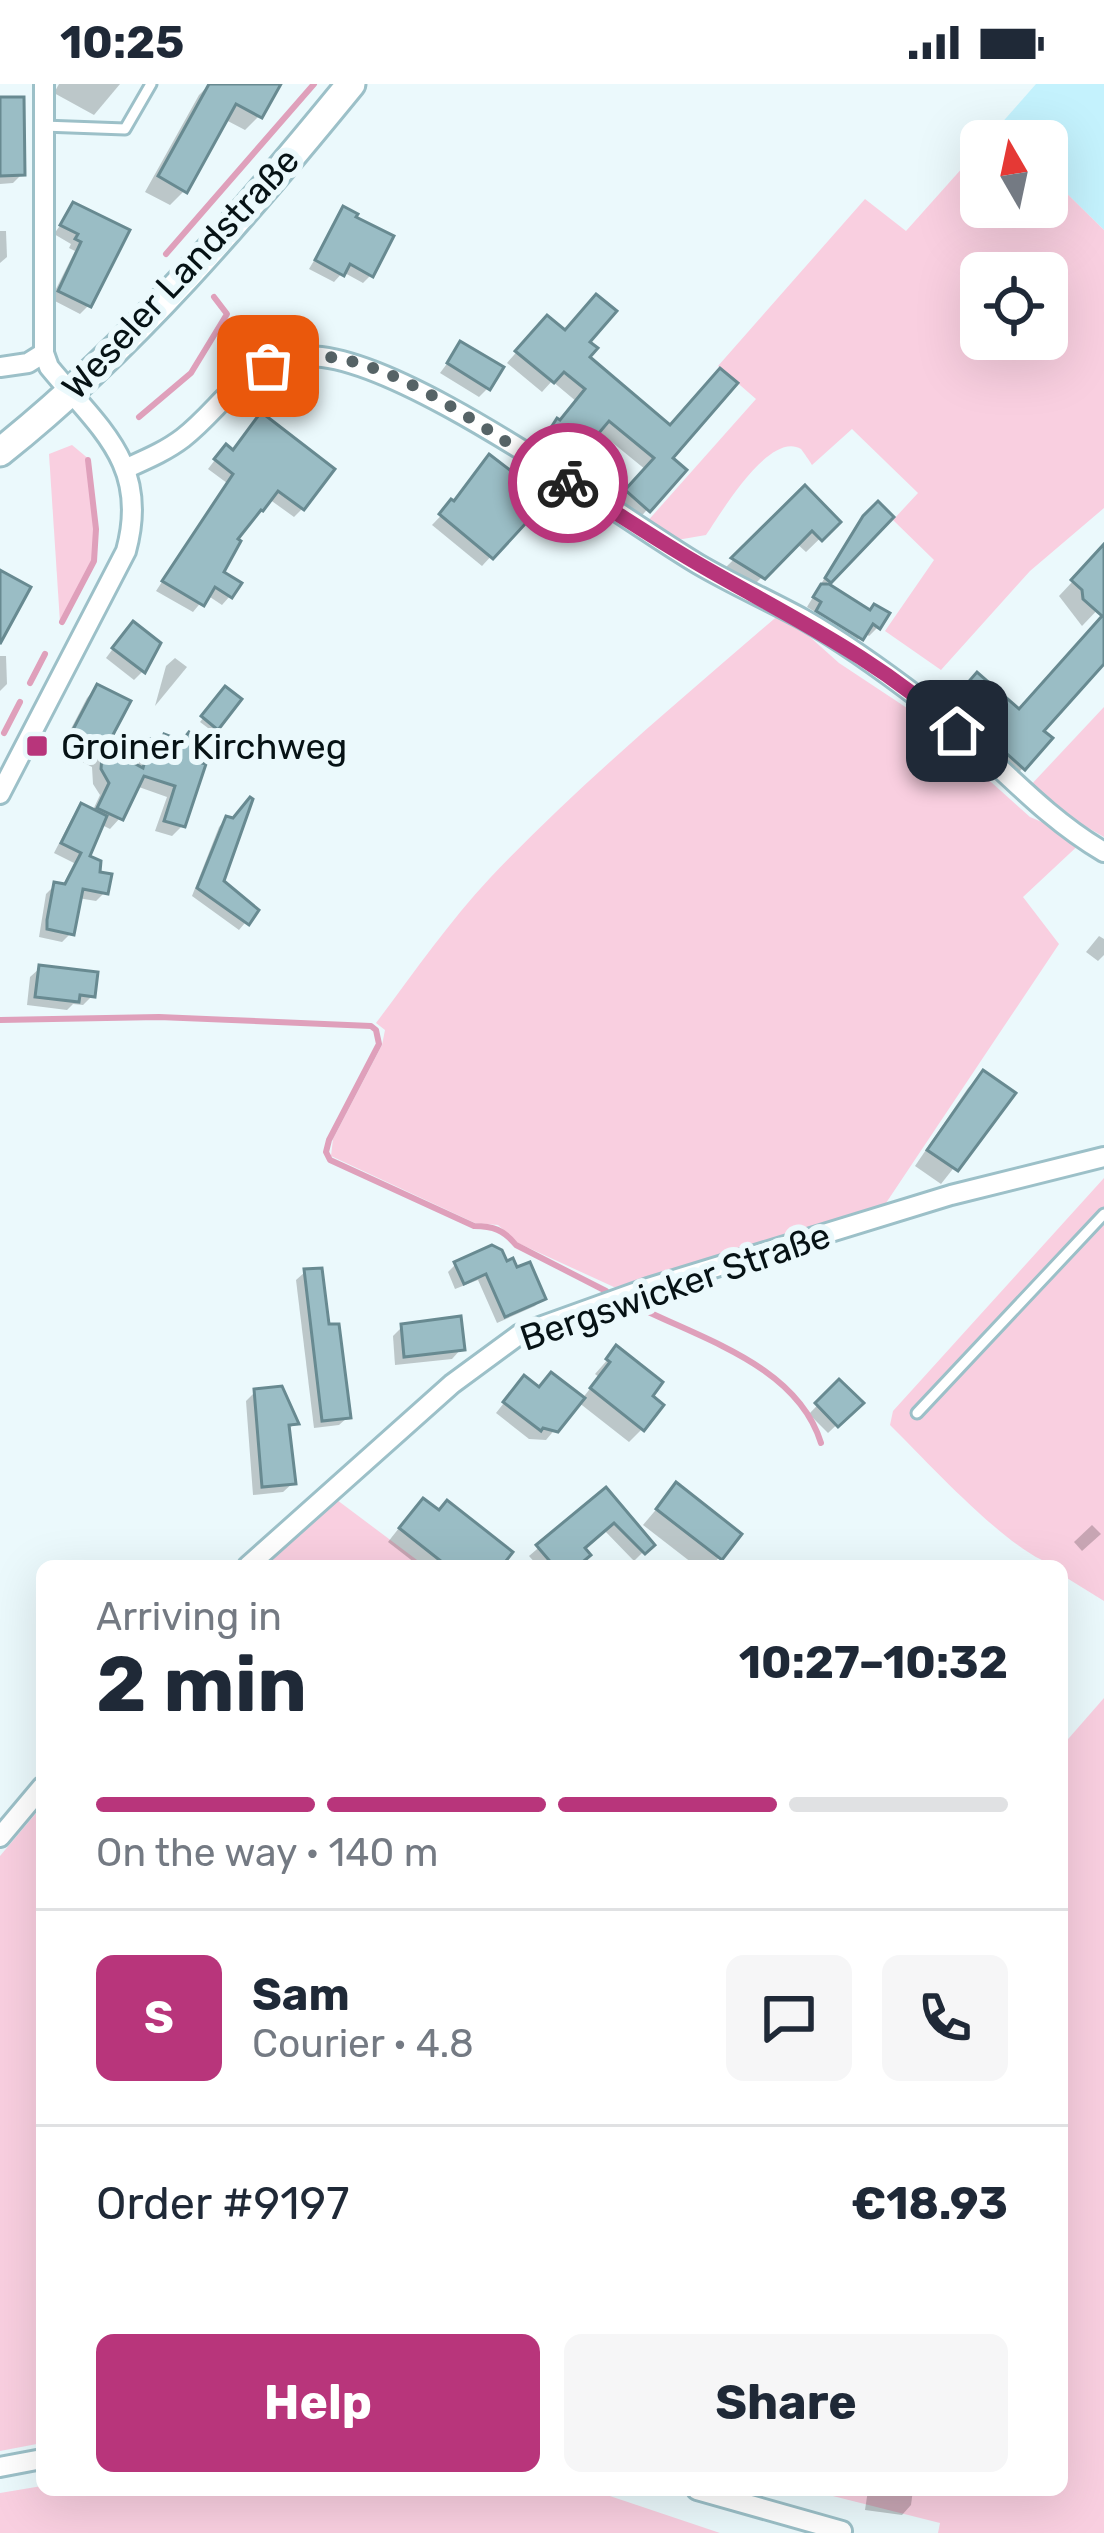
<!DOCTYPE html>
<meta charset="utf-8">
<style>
:root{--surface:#fff;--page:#f6f6f7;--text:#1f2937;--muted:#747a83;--line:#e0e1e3;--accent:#b8357b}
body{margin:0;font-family:Rubik,sans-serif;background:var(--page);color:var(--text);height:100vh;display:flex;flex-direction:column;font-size:45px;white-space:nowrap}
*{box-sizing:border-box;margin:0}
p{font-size:39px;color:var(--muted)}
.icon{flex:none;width:66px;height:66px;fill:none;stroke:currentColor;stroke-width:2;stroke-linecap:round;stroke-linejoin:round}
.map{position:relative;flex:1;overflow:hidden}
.sheet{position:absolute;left:36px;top:1476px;width:1032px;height:936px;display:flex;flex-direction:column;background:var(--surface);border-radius:18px;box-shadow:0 12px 48px #0002}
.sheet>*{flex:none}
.needle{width:78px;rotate:351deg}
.fabs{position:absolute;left:960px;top:36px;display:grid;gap:24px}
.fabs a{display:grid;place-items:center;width:108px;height:108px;border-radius:18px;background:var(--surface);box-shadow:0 12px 48px #0002;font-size:60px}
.pin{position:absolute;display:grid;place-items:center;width:102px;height:102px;color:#fff;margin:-51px;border-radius:24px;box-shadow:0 6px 18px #0006}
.courier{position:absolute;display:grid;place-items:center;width:120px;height:120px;margin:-60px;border:9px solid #b8357b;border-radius:50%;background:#fff;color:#222;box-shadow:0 3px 15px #0007}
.summary em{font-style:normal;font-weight:700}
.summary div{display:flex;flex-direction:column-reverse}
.summary{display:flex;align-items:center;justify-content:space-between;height:204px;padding:0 60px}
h1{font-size:78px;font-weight:700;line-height:90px}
.bar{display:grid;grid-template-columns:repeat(4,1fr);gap:18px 12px;align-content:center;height:144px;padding:0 60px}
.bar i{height:15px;border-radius:9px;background:var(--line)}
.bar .current{background:var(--accent)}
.bar p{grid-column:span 4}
.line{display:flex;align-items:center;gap:30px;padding:0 60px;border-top:3px solid var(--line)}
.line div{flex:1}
.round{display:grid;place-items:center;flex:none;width:126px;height:126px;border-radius:18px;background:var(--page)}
.action{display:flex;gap:24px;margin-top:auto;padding:24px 60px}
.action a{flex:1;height:138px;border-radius:18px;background:var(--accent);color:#fff;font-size:48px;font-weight:700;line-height:138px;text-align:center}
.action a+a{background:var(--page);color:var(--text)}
.status{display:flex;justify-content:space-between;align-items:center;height:84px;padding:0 60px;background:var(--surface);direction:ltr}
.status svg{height:33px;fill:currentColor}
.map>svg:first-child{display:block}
.built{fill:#c4f2fd}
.green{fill:#f9cfe0;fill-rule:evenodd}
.shadow{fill:#0003}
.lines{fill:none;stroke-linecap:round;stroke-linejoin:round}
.stream{stroke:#dfa0bb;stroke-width:6}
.building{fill:#9abdc5;stroke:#688a91;stroke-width:3}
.service-casing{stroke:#9cc0c8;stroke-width:15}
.minor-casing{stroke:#9cc0c8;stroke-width:24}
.secondary-casing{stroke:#9cc0c8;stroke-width:33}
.service{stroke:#fff;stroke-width:9}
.minor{stroke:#fff;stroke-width:18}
.secondary{stroke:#fff;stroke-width:27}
.done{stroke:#566366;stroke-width:12;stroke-dasharray:0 21.6}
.route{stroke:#b8357b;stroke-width:15}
.poi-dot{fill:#b8357b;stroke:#ebf9fc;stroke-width:4.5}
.labels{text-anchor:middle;stroke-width:12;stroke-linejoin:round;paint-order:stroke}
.street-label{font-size:36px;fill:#061215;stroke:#ebf9fc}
.poi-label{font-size:36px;fill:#061215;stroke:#ebf9fc;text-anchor:start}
</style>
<div class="status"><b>10:25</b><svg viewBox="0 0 49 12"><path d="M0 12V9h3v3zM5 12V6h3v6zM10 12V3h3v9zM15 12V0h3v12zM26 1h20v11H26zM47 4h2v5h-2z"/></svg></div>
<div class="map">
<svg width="1104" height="2449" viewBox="0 0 1104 2449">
<rect width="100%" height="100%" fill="#ebf9fc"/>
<path class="built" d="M 1036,0 L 1104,0 L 1104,146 L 1047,90 L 1047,57 L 1014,57 L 999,42 Z"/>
<g class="green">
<path d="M 981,63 L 981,123 L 1047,123 L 1047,90 L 1104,146 L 1104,424 L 1030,487 L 941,586 L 885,547 L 934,476 L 893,436 L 918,409 L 852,345 L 812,381 C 811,379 802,366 801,365 C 769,346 720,431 706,451 L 677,456 L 645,440 L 756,315 L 718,282 L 865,115 L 906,147 ZM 981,189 L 1047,189 L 1047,255 L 981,255 Z"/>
<path d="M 72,361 L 90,376 L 98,446 L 96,478 L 63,540 L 60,538 L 49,370 Z"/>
<path d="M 782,528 L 839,579 L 913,628 L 1030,733 L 1084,756 L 1023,813 L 1059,860 L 884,1122 L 616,1204 L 518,1159 L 498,1141 L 475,1139 L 331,1072 L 333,1055 L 382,961 L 385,946 L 376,939 C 413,890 448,839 490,794 C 580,699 683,614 782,528 Z"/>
<path d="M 1104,623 L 1104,753 L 1047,720 L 1029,703 Z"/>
<path d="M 1104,1094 L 1104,1517 L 1062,1491 L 1062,1482 C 1021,1482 923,1373 890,1341 L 893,1327 Z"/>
<path d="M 337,1416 L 425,1482 L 260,1482 Z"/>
<path d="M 1104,1614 L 1104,2449 L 938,2449 L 940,2439 L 809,2406 L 1062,2406 L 1062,1662 Z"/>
<path d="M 42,1722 L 42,2359 L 0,2367 L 0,1772 Z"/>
<path d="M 42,2402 L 42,2406 L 592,2406 L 720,2449 L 0,2449 L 0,2409 Z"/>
</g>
<g class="shadow">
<path d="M 59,0 L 120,0 L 94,31 L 54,9 Z"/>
<path d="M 210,0 L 278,0 L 259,32 L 245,46 L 224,35 L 184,107 L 170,121 L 145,108 L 199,11 Z"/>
<path d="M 0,16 L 22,90 L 13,99 L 0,100 Z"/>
<path d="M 74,122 L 90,131 L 88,222 L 80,230 L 51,215 L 75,167 L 69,164 L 71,160 L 54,150 Z"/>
<path d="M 344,126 L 371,191 L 363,199 L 343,188 L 334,198 L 309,185 Z"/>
<path d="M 0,147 L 6,147 L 7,173 L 0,179 Z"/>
<path d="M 537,245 L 564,249 L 586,258 L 586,274 L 682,386 L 637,437 L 617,418 L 646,386 L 597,346 L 580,365 L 576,361 L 558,383 L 535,368 L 547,348 L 577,318 L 552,297 L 542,308 L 507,279 Z"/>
<path d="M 461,261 L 488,304 L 479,313 L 440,289 Z"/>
<path d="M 232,369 L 302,425 L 294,433 L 269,415 L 234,455 L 220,489 L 230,512 L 222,521 L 207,511 L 193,528 L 156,507 L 227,399 L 208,385 L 218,372 Z"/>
<path d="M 805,405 L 837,438 L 806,468 L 796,459 L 748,507 L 720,489 Z"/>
<path d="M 544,415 L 482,482 L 432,441 L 452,420 Z"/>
<path d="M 878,421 L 890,433 L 825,501 L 878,543 L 869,552 L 864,548 L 852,562 L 810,537 L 815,528 L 807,523 L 855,444 Z"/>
<path d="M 1104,464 L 1104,519 L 1082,542 L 1059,512 Z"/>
<path d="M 1104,546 L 1104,574 L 1040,647 L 1023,684 L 1010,697 L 938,634 L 964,605 L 1019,628 Z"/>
<path d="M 124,550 L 143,587 L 134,596 L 106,574 Z"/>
<path d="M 0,572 L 6,572 L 7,600 L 0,607 Z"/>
<path d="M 175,574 L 187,583 L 155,622 L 166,582 Z"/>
<path d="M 97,603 L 102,666 L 137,684 L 142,669 L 152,658 L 158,660 L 165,654 L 189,678 L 182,742 L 172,752 L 155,747 L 167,713 L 136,702 L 120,734 L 110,745 L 100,740 L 86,773 L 105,808 L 96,817 L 78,814 L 71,849 L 62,858 L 39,853 L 46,810 L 55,801 L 62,803 L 74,779 L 54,769 L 73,732 L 82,723 L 92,728 L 100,711 L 93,700 L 92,683 L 60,666 L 87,614 Z"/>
<path d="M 225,606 L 238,616 L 212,647 L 200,638 Z"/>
<path d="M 226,735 L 220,798 L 255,827 L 239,846 L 192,812 L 219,743 Z"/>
<path d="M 1099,852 L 1104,855 L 1104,871 L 1098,877 L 1086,868 Z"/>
<path d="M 40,884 L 92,912 L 83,921 L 73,920 L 67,926 L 27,921 L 30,893 Z"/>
<path d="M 983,990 L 1012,1010 L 941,1100 L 915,1082 L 968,1004 Z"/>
<path d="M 456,1180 L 505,1181 L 543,1214 L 535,1222 L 497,1239 L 478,1196 L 455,1205 L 448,1188 Z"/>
<path d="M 305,1188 L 327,1244 L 348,1333 L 339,1341 L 314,1344 L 296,1196 Z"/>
<path d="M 402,1243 L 461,1265 L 452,1275 L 395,1281 L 393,1252 Z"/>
<path d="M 617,1265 L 648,1312 L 642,1345 L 629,1358 L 578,1318 L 546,1356 L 529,1355 L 496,1329 L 515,1305 L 582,1315 L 599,1293 L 595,1290 Z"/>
<path d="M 839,1299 L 860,1319 L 828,1349 L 809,1330 Z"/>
<path d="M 255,1308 L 295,1339 L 287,1347 L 293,1399 L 283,1408 L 253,1411 L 246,1317 Z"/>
<path d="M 676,1402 L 738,1450 L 712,1482 L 696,1482 L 643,1441 Z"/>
<path d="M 605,1407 L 650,1461 L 634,1477 L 604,1446 L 582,1464 L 575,1482 L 538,1482 L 529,1472 Z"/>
<path d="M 410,1430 L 500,1482 L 419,1482 L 388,1458 Z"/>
<path d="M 1092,1441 L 1101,1450 L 1082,1467 L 1074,1458 Z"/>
<path d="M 868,2406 L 913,2406 L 911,2421 L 902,2431 L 865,2426 Z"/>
</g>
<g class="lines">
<g class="stream">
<path d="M 166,170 L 314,0"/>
<path d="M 139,333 L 191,289 L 227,230 L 214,213"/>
<path d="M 62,538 L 94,477 L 96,445 L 88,376"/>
<path d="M 30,599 L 45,570"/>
<path d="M 4,649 L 20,618"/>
<path d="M 0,936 L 159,933 L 371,942 L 376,946 L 379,960 L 329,1056 L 326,1068 L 330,1076 L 474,1142 C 493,1142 504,1146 516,1161 L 606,1207"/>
<path d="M 634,1221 C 701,1255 797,1281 821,1359"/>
</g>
</g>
<g class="building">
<path d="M 209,0 L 281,0 L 262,34 L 236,20 L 187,109 L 158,92 Z"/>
<path d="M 0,13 L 24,13 L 25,91 L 0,92 Z"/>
<path d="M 73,118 L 130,146 L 91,223 L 58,207 L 81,158 L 75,155 L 78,150 L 60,141 Z"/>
<path d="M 343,122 L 358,130 L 356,133 L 394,152 L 373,193 L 350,180 L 344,192 L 315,176 Z"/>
<path d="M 596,210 L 617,227 L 590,258 L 598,264 L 590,273 L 670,341 L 720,284 L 738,299 L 673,374 L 687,386 L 650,428 L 625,406 L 654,374 L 609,337 L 593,356 L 586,351 L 571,374 L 543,356 L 557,334 L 560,336 L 585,305 L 564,288 L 554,299 L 515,267 L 547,231 L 565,246 Z"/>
<path d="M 460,257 L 504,283 L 490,306 L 447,279 Z"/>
<path d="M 261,328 L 335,385 L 304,426 L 278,407 L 263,427 L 261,426 L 238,455 L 241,457 L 224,488 L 242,499 L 232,514 L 215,503 L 204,522 L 162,497 L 233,390 L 214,375 L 226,360 L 233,366 Z"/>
<path d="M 489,370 L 548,415 L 493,475 L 439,430 L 451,415 L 454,417 Z"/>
<path d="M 805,401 L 841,438 L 822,457 L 812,447 L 765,495 L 731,474 Z"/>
<path d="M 878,417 L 894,433 L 831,499 L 825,494 L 863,432 Z"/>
<path d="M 1104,460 L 1104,580 L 1044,647 L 1053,654 L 1025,686 L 950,619 L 977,588 L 1019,625 L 1102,532 L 1083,515 L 1082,506 L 1071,496 Z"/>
<path d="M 0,486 L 31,503 L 0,560 Z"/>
<path d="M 821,500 L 829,500 L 870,526 L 874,520 L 890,529 L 880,545 L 873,540 L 863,556 L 816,527 L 821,518 L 813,513 Z"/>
<path d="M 133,537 L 161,559 L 145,589 L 112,564 Z"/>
<path d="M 97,600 L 131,617 L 106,664 L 143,684 L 151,655 L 161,658 L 164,650 L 182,657 L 189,648 L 209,658 L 194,677 L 206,680 L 185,743 L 164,737 L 175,702 L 144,692 L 123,736 L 97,724 L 109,699 L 101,685 L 102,672 L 68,655 Z"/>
<path d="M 225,602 L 242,615 L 218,646 L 201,632 Z"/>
<path d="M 250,713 L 253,715 L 224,797 L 259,826 L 249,841 L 197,804 L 226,732 L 233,734 Z"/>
<path d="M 81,719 L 107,732 L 90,772 L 101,777 L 100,788 L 112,790 L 108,810 L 83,805 L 74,851 L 47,845 L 47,836 L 54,798 L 65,800 L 81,769 L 61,759 Z"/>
<path d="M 39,881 L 98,888 L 95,913 L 80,911 L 79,918 L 35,913 Z"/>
<path d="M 983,986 L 1016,1009 L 958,1087 L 927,1066 Z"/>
<path d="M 492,1161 L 502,1166 L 507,1177 L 513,1174 L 517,1183 L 530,1178 L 546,1215 L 505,1233 L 486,1190 L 464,1200 L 454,1178 Z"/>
<path d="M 322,1184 L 329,1240 L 339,1240 L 351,1334 L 322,1337 L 304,1185 Z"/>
<path d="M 461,1232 L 465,1266 L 404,1273 L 401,1240 Z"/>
<path d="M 616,1261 L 663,1298 L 653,1312 L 664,1321 L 644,1347 L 590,1304 L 610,1278 L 606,1275 Z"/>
<path d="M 551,1288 L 585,1314 L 558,1348 L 543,1344 L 541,1347 L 503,1318 L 524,1291 L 539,1303 Z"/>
<path d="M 839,1295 L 864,1319 L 838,1343 L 815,1319 Z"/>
<path d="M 282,1302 L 299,1340 L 289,1341 L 296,1400 L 262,1403 L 254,1305 Z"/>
<path d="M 676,1398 L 742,1450 L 722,1476 L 656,1425 Z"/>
<path d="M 606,1403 L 655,1461 L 645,1470 L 614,1439 L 585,1464 L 591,1471 L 578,1482 L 554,1482 L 536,1461 Z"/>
<path d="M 423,1414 L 439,1426 L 447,1416 L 513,1468 L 502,1482 L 447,1482 L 399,1444 Z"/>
</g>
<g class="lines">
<g class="service-casing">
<g id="service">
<path d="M 43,42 L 125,45 L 151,0"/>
<path d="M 917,1329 L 1104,1130"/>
</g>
</g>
<g class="minor-casing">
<g id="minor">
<path d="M 0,283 L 28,279 L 44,269"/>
<path d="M 127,384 C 147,375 166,367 183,354 C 224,322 239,282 299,273 C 387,259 615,431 698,480 C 732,500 768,516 803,535 C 845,559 885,588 923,617 C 986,664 1035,728 1104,768"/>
<path d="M 0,710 L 126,467 C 150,380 99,344 49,283 L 44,269 L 44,0"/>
<path d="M 248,1482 L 452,1300 L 520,1250 L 648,1204 L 951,1111 L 1104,1073"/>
<path d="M 0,1753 L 42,1703"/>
<path d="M 0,2383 L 42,2375"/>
<path d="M 697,2406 L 842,2447"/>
</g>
</g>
<g class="secondary-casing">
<path id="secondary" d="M 0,368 C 132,263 244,131 351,0"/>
</g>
<use href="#service" class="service"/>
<use href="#minor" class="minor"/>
<use href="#secondary" class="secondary"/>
</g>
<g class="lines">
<path class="done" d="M 268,282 C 280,279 292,273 304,272 C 390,267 498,355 568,399"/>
<path class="route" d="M 568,399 C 613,426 656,456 702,482 C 792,534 879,575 957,647"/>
</g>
<rect class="poi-dot" x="25" y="650" width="24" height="24" rx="6"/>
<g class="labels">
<g class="street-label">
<text transform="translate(180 189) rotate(-47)" y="13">Weseler Landstraße</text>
<text transform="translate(675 1202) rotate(-19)" y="13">Bergswicker Straße</text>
</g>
<g class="poi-label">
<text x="61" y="675">Groiner Kirchweg</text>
</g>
</g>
</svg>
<div class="fabs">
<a><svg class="needle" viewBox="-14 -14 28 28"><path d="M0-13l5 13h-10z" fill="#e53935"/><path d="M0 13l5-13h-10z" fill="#747a83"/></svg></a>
<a><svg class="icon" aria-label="locate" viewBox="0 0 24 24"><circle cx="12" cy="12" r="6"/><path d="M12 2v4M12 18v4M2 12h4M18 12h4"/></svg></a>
</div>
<div class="pin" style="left:268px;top:282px;background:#ea580c"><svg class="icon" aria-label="bag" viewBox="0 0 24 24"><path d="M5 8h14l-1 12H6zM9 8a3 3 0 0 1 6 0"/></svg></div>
<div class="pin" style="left:957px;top:647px;background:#1f2937"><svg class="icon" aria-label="home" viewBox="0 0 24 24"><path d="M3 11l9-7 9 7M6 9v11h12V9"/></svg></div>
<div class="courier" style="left:568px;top:399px"><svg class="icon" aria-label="bike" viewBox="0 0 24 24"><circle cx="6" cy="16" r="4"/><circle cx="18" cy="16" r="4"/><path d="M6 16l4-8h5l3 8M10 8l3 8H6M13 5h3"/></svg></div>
<section class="sheet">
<div class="summary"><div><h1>2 min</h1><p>Arriving in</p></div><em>10:27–10:32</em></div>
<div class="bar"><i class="current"></i><i class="current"></i><i class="current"></i><i></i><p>On the way · 140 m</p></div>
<div class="line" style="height:216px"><b class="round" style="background:var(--accent);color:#fff">S</b><div><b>Sam</b><p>Courier · 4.8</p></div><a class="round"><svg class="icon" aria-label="chat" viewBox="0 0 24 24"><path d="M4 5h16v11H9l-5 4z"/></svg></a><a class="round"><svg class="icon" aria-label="phone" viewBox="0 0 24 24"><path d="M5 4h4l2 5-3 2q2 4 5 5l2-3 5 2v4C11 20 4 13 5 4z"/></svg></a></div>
<div class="line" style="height:156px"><div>Order #9197</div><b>€18.93</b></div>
<div class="action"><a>Help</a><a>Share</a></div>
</section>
</div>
